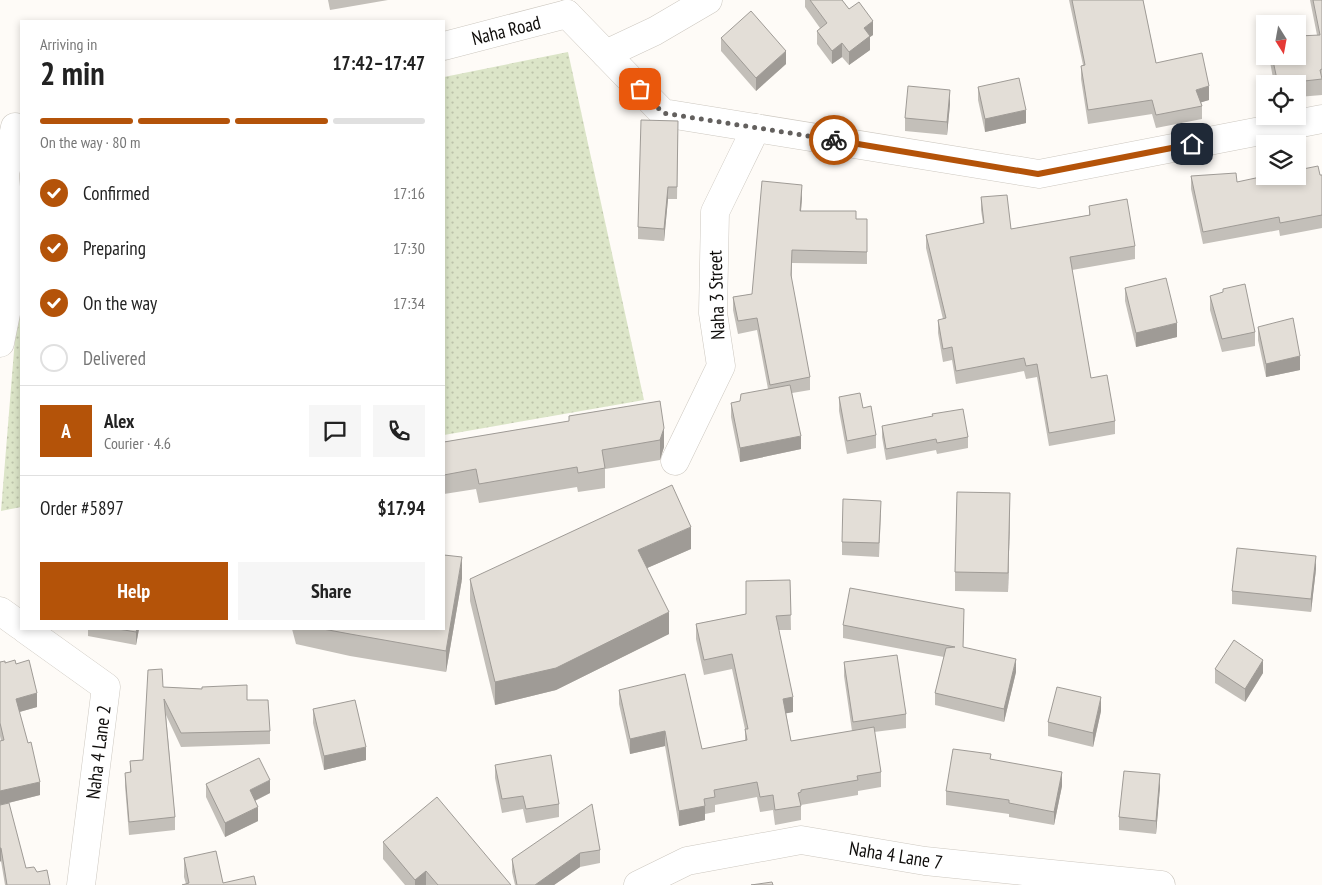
<!DOCTYPE html>
<meta charset="utf-8">
<style>
:root{--surface:#fff;--page:#f6f6f6;--text:#222;--muted:#767676;--line:#e0e0e0;--accent:#b45309}
body{margin:0;font-family:"PT Sans Narrow",sans-serif;background:var(--page);color:var(--text);height:100vh;display:flex;flex-direction:column;font-size:19px;white-space:nowrap}
*{box-sizing:border-box;margin:0}
p{font-size:16px;color:var(--muted)}
.icon{flex:none;width:28px;height:28px;fill:none;stroke:currentColor;stroke-width:2;stroke-linecap:round;stroke-linejoin:round}
.map{position:relative;flex:1;overflow:hidden}
.drawer{position:absolute;left:20px;top:20px;width:425px;height:610px;display:flex;flex-direction:column;background:var(--surface);border-radius:0px;box-shadow:0 2px 8px #0003}
.drawer>*{flex:none}
.needle{width:32px;rotate:169deg}
.fabs{position:absolute;left:1256px;top:15px;display:grid;gap:10px}
.fabs a{display:grid;place-items:center;width:50px;height:50px;border-radius:0px;background:var(--surface);box-shadow:0 2px 8px #0003;font-size:25px}
.pin{position:absolute;display:grid;place-items:center;width:42px;height:42px;color:#fff;margin:-21px;border-radius:10px;box-shadow:0 2px 8px #0006}
.courier{position:absolute;display:grid;place-items:center;width:50px;height:50px;margin:-25px;border:4px solid #b45309;border-radius:50%;background:#fff;color:#222;box-shadow:0 1px 6px #0007}
.summary em{font-style:normal;font-weight:800}
.summary div{display:flex;flex-direction:column-reverse}
.summary{display:flex;align-items:center;justify-content:space-between;height:85px;padding:0 20px}
h1{font-size:32px;font-weight:800;line-height:38px}
.bar{display:grid;grid-template-columns:repeat(4,1fr);gap:8px 5px;align-content:center;height:60px;padding:0 20px}
.bar i{height:6px;border-radius:4px;background:var(--line)}
.bar .selected{background:var(--accent)}
.bar p{grid-column:span 4}
.line{display:flex;align-items:center;gap:12px;padding:0 20px;border-top:1px solid var(--line)}
.line div{flex:1}
.round{display:grid;place-items:center;flex:none;width:52px;height:52px;border-radius:0px;background:var(--page)}
ol{padding:0 20px;list-style:none}
li{display:flex;align-items:center;gap:15px;height:55px}
li p{margin-inline-start:auto}
li .icon{padding:5px;border-radius:50%;background:var(--accent);color:#fff;stroke-width:4}
li:last-child{color:var(--muted)}
li i{width:28px;height:28px;border:2px solid var(--line);border-radius:50%}
.primary-button{display:flex;gap:10px;margin-top:auto;padding:10px 20px}
.primary-button a{flex:1;height:58px;border-radius:0px;background:var(--accent);color:#fff;font-size:20px;font-weight:800;line-height:58px;text-align:center}
.primary-button a+a{background:var(--page);color:var(--text)}
.map>svg:first-child{display:block}
.grass{fill:url(#grass-dots)}
.lines{fill:none;stroke-linecap:round;stroke-linejoin:round}
.minor-casing{stroke:#cdc8c0;stroke-width:29}
.minor{stroke:#fff;stroke-width:28}
.wall{fill:#c3bfb9}
.shaded-wall{fill:#9f9b96}
.building{fill:#e3ded7;stroke:#9f9b96}
.done{stroke:#63605e;stroke-width:5;stroke-dasharray:0 9}
.route{stroke:#b45309;stroke-width:6}
.labels{text-anchor:middle;stroke-width:4;stroke-linejoin:round;paint-order:stroke}
.street-label{font-size:19px;fill:#0f0d0b;stroke:#fff}
</style>
<div class="map">
<svg width="1322" height="885" viewBox="0 0 1322 885">
<defs>
<pattern id="grass-dots" width="8" height="8" patternUnits="userSpaceOnUse" patternTransform="scale(1.25)"><rect width="8" height="8" fill="#dce5c8"/><path d="M2 2h.1M6 6h.1" fill="none" stroke="#bcc3aa" stroke-width="1.8" stroke-linecap="round"/></pattern>
</defs>
<rect width="100%" height="100%" fill="#fefbf7"/>
<g class="grass">
<path d="M 568,52 L 644,400 L 444,435 L 444,77 Z"/>
<path d="M 21,265 L 21,507 L 1,511 Z"/>
</g>
<g class="lines">
<g class="minor-casing">
<g id="minor">
<path d="M 567,14 L 663,113 L 1039,174 L 1322,119"/>
<path d="M 444,46 L 567,14"/>
<path d="M 606,54 L 655,31 L 708,0"/>
<path d="M 0,343 L 13,279 L 5,174 L 15,127"/>
<path d="M 675,461 L 721,366 L 713,313 L 715,212 L 756,128"/>
<path d="M 0,611 L 21,626"/>
<path d="M 25,629 L 106,687 L 81,885"/>
<path d="M 638,885 L 687,861 L 801,840 L 925,861 L 1161,885"/>
</g>
</g>
<use href="#minor" class="minor"/>
</g>
<g class="wall">
<path d="M 328,0 L 388,0 L 330,10 Z"/>
<path d="M 805,0 L 842,0 L 849,9 L 873,35 L 870,37 L 870,50 L 849,65 L 842,57 L 832,64 L 817,44 L 817,31 L 820,28 L 805,7 Z"/>
<path d="M 1069,0 L 1143,0 L 1156,63 L 1209,100 L 1201,102 L 1202,106 L 1202,119 L 1156,128 L 1152,114 L 1088,124 L 1081,79 L 1081,66 L 1083,65 Z"/>
<path d="M 1310,0 L 1322,0 L 1322,95 L 1298,97 L 1298,84 L 1274,84 L 1269,56 L 1298,56 L 1317,35 Z"/>
<path d="M 721,38 L 786,64 L 756,91 L 721,51 Z"/>
<path d="M 978,87 L 1026,123 L 985,132 L 978,100 Z"/>
<path d="M 950,104 L 947,135 L 905,131 L 905,118 Z"/>
<path d="M 678,133 L 677,199 L 668,199 L 664,241 L 638,239 L 638,227 Z"/>
<path d="M 1322,175 L 1322,228 L 1280,236 L 1279,230 L 1203,244 L 1191,189 L 1191,176 L 1237,182 Z"/>
<path d="M 802,197 L 801,211 L 856,219 L 867,219 L 867,264 L 792,263 L 791,279 L 810,377 L 810,390 L 792,393 L 801,449 L 740,462 L 731,417 L 731,403 L 740,401 L 768,389 L 757,330 L 738,334 L 733,310 L 733,297 L 752,294 Z"/>
<path d="M 981,197 L 1011,229 L 1089,215 L 1089,206 L 1135,246 L 1135,259 L 1072,270 L 1091,378 L 1115,421 L 1115,434 L 1049,446 L 1037,377 L 1026,379 L 1024,371 L 956,384 L 952,360 L 943,362 L 938,333 L 938,320 L 943,319 L 926,248 L 926,235 L 983,223 L 981,210 Z"/>
<path d="M 1125,288 L 1177,337 L 1136,347 L 1125,301 Z"/>
<path d="M 1223,289 L 1255,332 L 1255,346 L 1222,352 L 1210,310 L 1210,296 L 1223,293 Z"/>
<path d="M 1258,327 L 1300,370 L 1266,377 L 1258,340 Z"/>
<path d="M 839,397 L 863,408 L 876,435 L 876,448 L 847,454 L 839,411 Z"/>
<path d="M 660,401 L 664,447 L 660,460 L 605,469 L 605,488 L 578,492 L 577,487 L 479,503 L 476,489 L 444,494 L 444,442 L 569,421 L 569,416 Z"/>
<path d="M 882,426 L 968,437 L 968,448 L 937,454 L 936,450 L 886,460 L 882,437 Z"/>
<path d="M 1010,512 L 1008,592 L 955,591 L 955,572 Z"/>
<path d="M 881,514 L 879,557 L 842,555 L 842,542 Z"/>
<path d="M 691,549 L 647,568 L 669,634 L 556,690 L 495,705 L 470,601 L 470,579 Z"/>
<path d="M 1316,569 L 1311,612 L 1232,604 L 1232,591 Z"/>
<path d="M 462,579 L 446,672 L 350,656 L 296,644 L 292,629 L 444,629 Z"/>
<path d="M 790,580 L 791,630 L 779,630 L 793,712 L 786,713 L 791,741 L 852,731 L 844,676 L 844,662 L 906,714 L 906,728 L 874,732 L 881,772 L 881,787 L 858,791 L 858,795 L 801,805 L 801,820 L 775,825 L 773,810 L 760,812 L 757,797 L 715,805 L 715,812 L 705,814 L 705,820 L 679,826 L 665,746 L 630,754 L 619,704 L 619,690 L 702,749 L 745,741 L 745,729 L 732,669 L 704,675 L 696,639 L 696,624 L 746,614 Z"/>
<path d="M 964,622 L 963,647 L 1016,672 L 1004,722 L 935,705 L 935,693 L 944,657 L 843,638 L 843,625 Z"/>
<path d="M 88,629 L 139,629 L 136,645 L 88,636 Z"/>
<path d="M 0,662 L 5,663 L 37,707 L 19,712 L 40,795 L 0,805 L 0,741 L 1,741 L 0,736 Z"/>
<path d="M 1215,669 L 1263,673 L 1245,702 L 1215,683 Z"/>
<path d="M 163,687 L 202,689 L 247,700 L 270,731 L 270,744 L 181,747 L 166,715 L 175,817 L 175,830 L 129,835 L 125,786 L 125,773 L 130,772 L 130,761 L 143,760 Z"/>
<path d="M 313,709 L 366,760 L 324,770 L 313,723 Z"/>
<path d="M 1101,711 L 1093,747 L 1048,736 L 1048,722 Z"/>
<path d="M 991,759 L 1062,786 L 1054,825 L 1009,817 L 1009,814 L 946,805 L 946,791 Z"/>
<path d="M 495,765 L 559,804 L 559,817 L 526,823 L 523,809 L 502,813 L 495,778 Z"/>
<path d="M 206,784 L 270,793 L 255,801 L 258,821 L 225,837 L 206,797 Z"/>
<path d="M 1160,787 L 1156,834 L 1119,830 L 1119,817 Z"/>
<path d="M 0,805 L 26,868 L 37,872 L 50,885 L 5,885 L 1,861 Z"/>
<path d="M 383,842 L 511,885 L 405,885 L 383,859 Z"/>
<path d="M 600,850 L 600,863 L 580,867 L 554,885 L 515,885 L 512,872 L 512,859 Z"/>
<path d="M 184,858 L 223,883 L 256,885 L 186,884 L 184,877 Z"/>
</g>
<g class="shaded-wall">
<path d="M 873,21 L 873,35 L 870,37 L 870,50 L 849,65 L 849,52 L 864,28 Z"/>
<path d="M 842,43 L 842,57 L 832,64 L 832,51 Z"/>
<path d="M 786,51 L 786,64 L 756,91 L 756,78 Z"/>
<path d="M 1209,86 L 1209,100 L 1196,104 L 1196,90 Z"/>
<path d="M 950,90 L 950,104 L 947,135 L 947,122 Z"/>
<path d="M 1026,110 L 1026,123 L 985,132 L 985,119 Z"/>
<path d="M 802,185 L 802,197 L 800,223 L 800,211 Z"/>
<path d="M 668,187 L 668,199 L 664,241 L 664,229 Z"/>
<path d="M 792,250 L 792,263 L 791,288 L 791,275 Z"/>
<path d="M 1177,323 L 1177,337 L 1136,347 L 1136,333 Z"/>
<path d="M 1300,356 L 1300,370 L 1266,377 L 1266,364 Z"/>
<path d="M 664,428 L 664,447 L 660,460 L 660,440 Z"/>
<path d="M 801,436 L 801,449 L 740,462 L 740,448 Z"/>
<path d="M 1010,493 L 1010,512 L 1008,592 L 1008,573 Z"/>
<path d="M 691,527 L 691,549 L 638,572 L 638,550 Z"/>
<path d="M 1316,556 L 1316,569 L 1311,612 L 1311,599 Z"/>
<path d="M 462,557 L 462,579 L 446,672 L 446,651 Z"/>
<path d="M 669,612 L 669,634 L 556,690 L 495,705 L 495,682 Z"/>
<path d="M 137,629 L 139,629 L 136,645 L 136,632 Z"/>
<path d="M 1016,659 L 1016,672 L 1004,722 L 1004,709 Z"/>
<path d="M 1263,660 L 1263,673 L 1245,702 L 1245,689 Z"/>
<path d="M 37,693 L 37,707 L 16,713 L 16,699 Z"/>
<path d="M 793,697 L 793,712 L 783,714 L 783,699 Z"/>
<path d="M 1101,697 L 1101,711 L 1093,747 L 1093,733 Z"/>
<path d="M 665,731 L 665,746 L 630,754 L 630,739 Z"/>
<path d="M 366,747 L 366,760 L 324,770 L 324,756 Z"/>
<path d="M 1062,772 L 1062,786 L 1054,825 L 1054,812 Z"/>
<path d="M 1160,774 L 1160,787 L 1156,834 L 1156,821 Z"/>
<path d="M 270,780 L 270,793 L 250,803 L 250,790 Z"/>
<path d="M 40,782 L 40,795 L 0,805 L 0,791 Z"/>
<path d="M 705,806 L 705,820 L 679,826 L 679,811 Z"/>
<path d="M 258,807 L 258,821 L 225,837 L 225,823 Z"/>
<path d="M 0,848 L 1,848 L 1,861 L 0,862 Z"/>
<path d="M 580,853 L 580,867 L 554,885 L 535,885 Z"/>
<path d="M 426,871 L 426,885 L 415,885 L 415,880 Z"/>
</g>
<g class="building">
<path d="M 810,0 L 842,0 L 849,9 L 859,2 L 873,21 L 864,28 L 870,36 L 849,52 L 842,43 L 832,51 L 817,31 L 827,23 Z"/>
<path d="M 1072,0 L 1143,0 L 1156,63 L 1202,53 L 1209,86 L 1196,90 L 1202,106 L 1156,115 L 1152,100 L 1088,110 L 1081,66 L 1085,65 Z"/>
<path d="M 1313,0 L 1322,0 L 1322,69 L 1320,70 L 1322,79 L 1278,84 L 1272,56 L 1298,56 L 1298,36 L 1320,35 Z"/>
<path d="M 751,11 L 786,51 L 756,78 L 721,38 Z"/>
<path d="M 1019,78 L 1026,110 L 985,119 L 978,87 Z"/>
<path d="M 908,86 L 950,90 L 947,122 L 905,118 Z"/>
<path d="M 641,120 L 678,121 L 677,187 L 668,187 L 664,229 L 638,227 Z"/>
<path d="M 1318,166 L 1320,175 L 1322,175 L 1322,215 L 1280,223 L 1279,217 L 1203,232 L 1191,176 L 1236,173 L 1237,182 L 1265,176 L 1298,176 L 1298,170 Z"/>
<path d="M 762,181 L 802,185 L 800,211 L 856,211 L 856,219 L 867,219 L 867,252 L 792,250 L 791,275 L 810,377 L 770,385 L 757,318 L 738,321 L 733,297 L 752,294 Z"/>
<path d="M 1007,195 L 1011,229 L 1090,215 L 1089,206 L 1127,199 L 1135,246 L 1070,257 L 1091,378 L 1107,375 L 1115,421 L 1049,433 L 1037,364 L 1026,366 L 1024,358 L 956,371 L 952,347 L 943,349 L 938,320 L 946,318 L 926,235 L 984,223 L 981,197 Z"/>
<path d="M 1166,278 L 1177,323 L 1136,333 L 1125,288 Z"/>
<path d="M 1245,284 L 1255,332 L 1222,339 L 1210,296 L 1223,292 L 1223,289 Z"/>
<path d="M 1293,318 L 1300,356 L 1266,364 L 1258,327 Z"/>
<path d="M 790,385 L 801,436 L 740,448 L 731,403 L 740,401 L 741,394 Z"/>
<path d="M 860,393 L 863,408 L 871,406 L 876,435 L 847,441 L 839,397 Z"/>
<path d="M 660,401 L 664,428 L 660,440 L 602,450 L 605,468 L 578,473 L 577,467 L 479,484 L 476,469 L 444,475 L 444,442 L 569,421 L 569,416 Z"/>
<path d="M 963,409 L 968,437 L 937,443 L 936,439 L 886,449 L 882,426 L 933,416 L 932,414 Z"/>
<path d="M 672,485 L 691,527 L 638,550 L 669,612 L 556,668 L 495,682 L 470,579 Z"/>
<path d="M 957,492 L 1010,493 L 1008,573 L 955,572 Z"/>
<path d="M 843,499 L 881,501 L 879,543 L 842,542 Z"/>
<path d="M 1237,548 L 1316,556 L 1311,599 L 1232,591 Z"/>
<path d="M 444,555 L 462,557 L 446,651 L 350,634 L 323,629 L 444,629 Z"/>
<path d="M 790,580 L 791,615 L 776,616 L 793,697 L 783,699 L 791,741 L 874,727 L 881,772 L 857,776 L 858,780 L 801,790 L 801,792 L 798,793 L 801,806 L 775,810 L 773,795 L 760,797 L 757,782 L 714,790 L 715,797 L 704,799 L 705,806 L 679,811 L 665,731 L 630,739 L 619,690 L 685,674 L 702,749 L 747,740 L 745,729 L 748,729 L 732,654 L 704,660 L 696,624 L 746,614 L 746,581 Z"/>
<path d="M 850,588 L 964,609 L 963,647 L 1016,659 L 1004,709 L 935,693 L 946,648 L 955,647 L 843,625 Z"/>
<path d="M 118,629 L 137,629 L 136,632 Z"/>
<path d="M 1234,640 L 1263,660 L 1245,689 L 1215,669 Z"/>
<path d="M 897,655 L 906,714 L 853,722 L 844,662 Z"/>
<path d="M 15,660 L 16,664 L 29,660 L 37,693 L 16,699 L 28,743 L 31,742 L 40,782 L 0,791 L 0,741 L 4,740 L 0,723 L 0,662 L 5,661 L 5,663 Z"/>
<path d="M 162,669 L 163,687 L 202,689 L 202,687 L 247,685 L 247,700 L 268,700 L 270,731 L 181,733 L 164,699 L 175,817 L 129,822 L 125,773 L 131,772 L 130,761 L 143,760 L 148,670 Z"/>
<path d="M 1057,687 L 1101,697 L 1093,733 L 1048,722 Z"/>
<path d="M 355,700 L 366,747 L 324,756 L 313,709 Z"/>
<path d="M 953,749 L 991,754 L 990,759 L 1062,772 L 1054,812 L 1009,803 L 1009,800 L 946,791 Z"/>
<path d="M 551,755 L 559,804 L 526,809 L 523,796 L 502,799 L 495,765 Z"/>
<path d="M 259,758 L 270,780 L 250,790 L 258,807 L 225,823 L 206,784 Z"/>
<path d="M 1124,771 L 1160,774 L 1156,821 L 1119,817 Z"/>
<path d="M 437,797 L 511,885 L 438,885 L 426,871 L 415,880 L 383,842 Z"/>
<path d="M 9,803 L 26,868 L 34,867 L 37,872 L 47,870 L 50,885 L 7,885 L 1,848 L 0,848 L 0,805 Z"/>
<path d="M 592,804 L 600,850 L 580,853 L 535,885 L 517,885 L 512,859 Z"/>
<path d="M 216,851 L 223,883 L 254,876 L 256,885 L 182,885 L 189,883 L 184,858 Z"/>
<path d="M 772,882 L 773,885 L 751,885 Z"/>
</g>
<g class="lines">
<path class="done" d="M 640,89 L 663,113 L 834,140"/>
<path class="route" d="M 834,140 L 1038,174 L 1192,144"/>
</g>
<g class="labels">
<g class="street-label">
<text transform="translate(506 30) rotate(-14)" y="7">Naha Road</text>
<text transform="translate(716 295) rotate(-92)" y="7">Naha 3 Street</text>
<text transform="translate(98 752) rotate(-83)" y="7">Naha 4 Lane 2</text>
<text transform="translate(896 855) rotate(9)" y="7">Naha 4 Lane 7</text>
</g>
</g>
</svg>
<div class="fabs">
<a><svg class="needle" viewBox="-14 -14 28 28"><path d="M0-13l5 13h-10z" fill="#e53935"/><path d="M0 13l5-13h-10z" fill="#767676"/></svg></a>
<a><svg class="icon" aria-label="locate" viewBox="0 0 24 24"><circle cx="12" cy="12" r="6"/><path d="M12 2v4M12 18v4M2 12h4M18 12h4"/></svg></a>
<a><svg class="icon" aria-label="layers" viewBox="0 0 24 24"><path d="M12 4l9 5-9 5-9-5zM3 14l9 5 9-5"/></svg></a>
</div>
<div class="pin" style="left:640px;top:89px;background:#ea580c"><svg class="icon" aria-label="bag" viewBox="0 0 24 24"><path d="M5 8h14l-1 12H6zM9 8a3 3 0 0 1 6 0"/></svg></div>
<div class="pin" style="left:1192px;top:144px;background:#1f2937"><svg class="icon" aria-label="home" viewBox="0 0 24 24"><path d="M3 11l9-7 9 7M6 9v11h12V9"/></svg></div>
<div class="courier" style="left:834px;top:140px"><svg class="icon" aria-label="bike" viewBox="0 0 24 24"><circle cx="6" cy="16" r="4"/><circle cx="18" cy="16" r="4"/><path d="M6 16l4-8h5l3 8M10 8l3 8H6M13 5h3"/></svg></div>
<section class="drawer">
<div class="summary"><div><h1>2 min</h1><p>Arriving in</p></div><em>17:42–17:47</em></div>
<div class="bar"><i class="selected"></i><i class="selected"></i><i class="selected"></i><i></i><p>On the way · 80 m</p></div>
<ol>
<li><svg class="icon" aria-label="check" viewBox="0 0 24 24"><path d="M5 12l5 5 9-10"/></svg>Confirmed<p>17:16</p></li>
<li><svg class="icon" aria-label="check" viewBox="0 0 24 24"><path d="M5 12l5 5 9-10"/></svg>Preparing<p>17:30</p></li>
<li><svg class="icon" aria-label="check" viewBox="0 0 24 24"><path d="M5 12l5 5 9-10"/></svg>On the way<p>17:34</p></li>
<li><i></i>Delivered</li>
</ol>
<div class="line" style="height:90px"><b class="round" style="background:var(--accent);color:#fff">A</b><div><b>Alex</b><p>Courier · 4.6</p></div><a class="round"><svg class="icon" aria-label="chat" viewBox="0 0 24 24"><path d="M4 5h16v11H9l-5 4z"/></svg></a><a class="round"><svg class="icon" aria-label="phone" viewBox="0 0 24 24"><path d="M5 4h4l2 5-3 2q2 4 5 5l2-3 5 2v4C11 20 4 13 5 4z"/></svg></a></div>
<div class="line" style="height:65px"><div>Order #5897</div><b>$17.94</b></div>
<div class="primary-button"><a>Help</a><a>Share</a></div>
</section>
</div>
